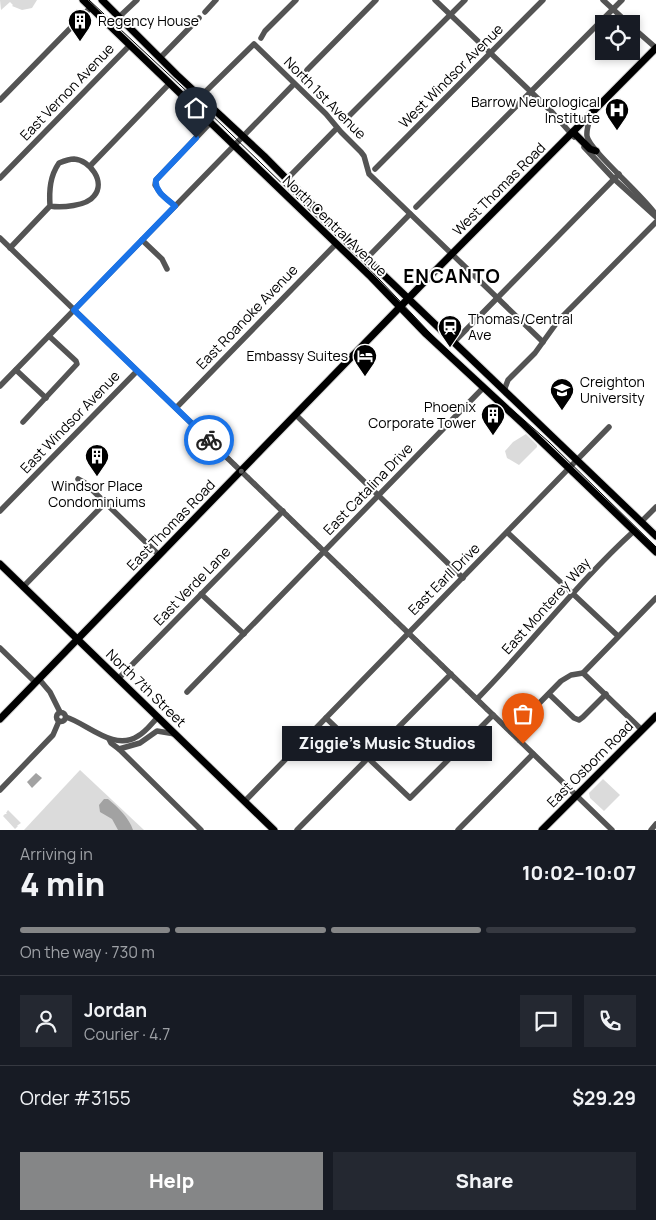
<!DOCTYPE html>
<meta charset="utf-8">
<style>
:root{--surface:#171b24;--page:#242831;--text:#f1f3f6;--muted:#9ea1a6;--line:#363941;--accent:#858687}
body{margin:0;font-family:Manrope,sans-serif;background:var(--page);color:var(--text);height:100vh;display:flex;flex-direction:column;font-size:19px;white-space:nowrap}
*{box-sizing:border-box;margin:0}
p{font-size:16px;color:var(--muted)}
.icon{flex:none;width:28px;height:28px;fill:none;stroke:currentColor;stroke-width:2;stroke-linecap:round;stroke-linejoin:round}
.map{position:relative;height:830px;overflow:hidden}
.sheet{display:flex;flex-direction:column;background:var(--surface);flex:1}
.sheet>*{flex:none}
.fabs{position:absolute;left:595px;top:15px;display:grid;gap:10px}
.fabs a{display:grid;place-items:center;width:45px;height:45px;border-radius:0px;background:var(--surface);box-shadow:0 2px 8px #0003;font-size:25px}
.pin{position:absolute;display:grid;place-items:center;width:42px;height:42px;color:#fff;margin:-51px -21px;border-radius:50% 50% 50% 0;rotate:-45deg;box-shadow:0 0 5px #0007}
.pin .icon{rotate:45deg}
.courier{position:absolute;display:grid;place-items:center;width:50px;height:50px;margin:-25px;border:4px solid #1a73e8;border-radius:50%;background:#fff;color:#222;box-shadow:0 1px 6px #0007}
.bubble{position:absolute;height:35px;border-radius:0px;background:var(--surface);box-shadow:0 2px 8px #0003;font-size:16px;font-weight:800;line-height:35px;text-align:center}
.head em{font-style:normal;font-weight:800}
.head div{display:flex;flex-direction:column-reverse}
.head{display:flex;align-items:center;justify-content:space-between;height:85px;padding:0 20px}
h1{font-size:32px;font-weight:800;line-height:38px}
.bar{display:grid;grid-template-columns:repeat(4,1fr);gap:8px 5px;align-content:center;height:60px;padding:0 20px}
.bar i{height:6px;border-radius:4px;background:var(--line)}
.bar .active{background:var(--accent)}
.bar p{grid-column:span 4}
.line{display:flex;align-items:center;gap:12px;padding:0 20px;border-top:1px solid var(--line)}
.line div{flex:1}
.round{display:grid;place-items:center;flex:none;width:52px;height:52px;border-radius:0px;background:var(--page)}
.action{display:flex;gap:10px;margin-top:auto;padding:10px 20px}
.action a{flex:1;height:58px;border-radius:0px;background:var(--accent);color:#fff;font-size:20px;font-weight:800;line-height:58px;text-align:center}
.action a+a{background:var(--page);color:var(--text)}
.map>svg:first-child{display:block}
.green{fill:#dbdbdb}
.water{fill:#a2a2a2}
.lines{fill:none;stroke-linecap:round;stroke-linejoin:round}
.major-casing{stroke:#dbdbdb;stroke-width:9}
.minor{stroke:#545454;stroke-width:5.5}
.major{stroke:#000;stroke-width:7}
.tram{stroke:#000;stroke-width:1}
.done{stroke:#595959;stroke-width:5;stroke-dasharray:0 9}
.route{stroke:#1a73e8;stroke-width:6}
.labels{text-anchor:middle;stroke-width:4;stroke-linejoin:round;paint-order:stroke}
.poi-label{font-size:14px;fill:#000;stroke:#fff;text-anchor:start}
.street-label{font-size:14px;fill:#000;stroke:#fff}
.district-label{font-size:19px;font-weight:bold;letter-spacing:1px;fill:#000;stroke:#fff}
</style>
<div class="map">
<svg width="656" height="830" viewBox="0 0 656 830">
<rect width="100%" height="100%" fill="#fff"/>
<g class="green">
<path d="M 0,0 L 37,0 L 32,8 L 22,10 L 12,6 L 13,5 L 10,2 L 1,10 Z"/>
<path d="M 526,434 L 537,445 L 537,447 L 519,465 L 507,458 L 505,451 L 513,442 Z"/>
<path d="M 80,770 L 144,830 L 24,830 Z"/>
<path d="M 603,779 L 620,795 L 604,811 L 590,798 L 589,793 Z"/>
<path d="M 8,810 L 21,823 L 18,825 L 17,825 L 18,826 L 15,829 L 3,816 L 5,814 L 7,814 L 6,813 Z"/>
</g>
<g class="water">
<path d="M 36,773 L 42,778 L 32,788 L 27,782 Z"/>
<path d="M 104,799 L 108,799 C 118,807 129,818 133,830 L 118,830 L 112,819 L 100,812 L 99,805 Z"/>
</g>
<g class="lines">
<g class="major-casing">
<g id="major">
<path d="M 83,0 L 371,277 L 426,334 L 522,423 L 656,552"/>
<path d="M 102,0 L 177,75 L 264,156 L 342,235 L 656,536"/>
<path d="M 573,132 L 590,149 L 596,151"/>
<path d="M 0,564 L 274,830"/>
<path d="M 0,719 L 431,275 L 656,48"/>
<path d="M 542,830 L 656,716"/>
</g>
</g>
<g class="minor">
<path d="M 435,0 L 552,112 L 574,137"/>
<path d="M 603,0 L 629,24"/>
<path d="M 205,12 L 216,0"/>
<path d="M 119,17 L 137,0"/>
<path d="M 631,26 L 656,48"/>
<path d="M 261,38 L 265,31 L 296,0"/>
<path d="M 160,58 L 199,18"/>
<path d="M 303,77 L 307,70 L 376,0"/>
<path d="M 200,97 L 254,44 L 326,114 L 341,132 L 361,152 L 364,156 L 369,174 L 543,342"/>
<path d="M 0,100 L 91,7"/>
<path d="M 592,113 C 590,120 586,128 587,136 C 589,150 644,196 656,215"/>
<path d="M 342,120 L 347,118 L 465,0"/>
<path d="M 584,147 L 614,179 L 656,217"/>
<path d="M 90,166 L 170,83"/>
<path d="M 375,169 L 543,0"/>
<path d="M 0,178 L 130,45"/>
<path d="M 287,179 L 337,128"/>
<path d="M 175,206 L 161,194 L 155,185 L 156,180 L 211,122"/>
<path d="M 416,207 L 622,0"/>
<path d="M 0,238 L 612,830"/>
<path d="M 142,240 L 162,259 L 167,269"/>
<path d="M 10,248 L 50,206 C 49,190 50,176 59,163 C 64,161 69,159 74,159 C 90,160 106,182 94,196 C 87,206 61,208 50,206"/>
<path d="M 367,258 L 410,214"/>
<path d="M 454,342 L 619,174"/>
<path d="M 16,370 L 46,398"/>
<path d="M 0,386 L 294,84"/>
<path d="M 506,393 L 505,388 L 508,380 L 535,353 L 558,321 L 656,222"/>
<path d="M 176,408 L 336,244"/>
<path d="M 296,415 L 463,578"/>
<path d="M 23,422 L 77,364 L 76,361 L 49,336"/>
<path d="M 78,479 L 85,483 L 159,555"/>
<path d="M 0,511 L 137,371"/>
<path d="M 641,522 L 656,507"/>
<path d="M 508,533 L 618,636"/>
<path d="M 23,587 L 105,503"/>
<path d="M 201,594 L 244,634"/>
<path d="M 0,648 L 35,682"/>
<path d="M 583,673 L 642,730"/>
<path d="M 39,679 L 50,692 L 60,712"/>
<path d="M 118,679 L 283,511"/>
<path d="M 187,692 L 483,388"/>
<path d="M 549,694 L 574,718 L 579,720 L 583,717 L 606,694"/>
<path d="M 477,699 C 531,644 577,583 634,531"/>
<circle cx="61" cy="717" r="4.5"/>
<path d="M 66,717 C 88,724 114,752 138,736 C 146,732 152,723 158,717"/>
<path d="M 326,718 L 410,798 L 493,715"/>
<path d="M 511,732 L 561,681 L 571,675 L 583,673 L 656,598"/>
<path d="M 109,739 L 111,743 L 119,749 L 140,743 L 157,731 L 175,734"/>
<path d="M 119,749 L 201,830"/>
<path d="M 0,790 L 53,735 L 59,721"/>
<path d="M 245,801 L 609,427"/>
<path d="M 297,830 L 451,674"/>
<path d="M 458,830 L 533,754"/>
<path d="M 651,830 L 656,824"/>
</g>
<use href="#major" class="major"/>
<path class="tram" d="M 89,0 L 196,100 L 363,262 L 429,332 L 485,386 L 549,442 L 656,547"/>
</g>
<g class="lines">
<path class="done" d="M 209,440 L 523,744"/>
<path class="route" d="M 196,138 L 156,180 C 154,191 167,199 175,206 L 74,310 L 209,440"/>
</g>
<defs>
<g id="building-pin" transform="scale(1.25)"><path d="M0 17L-7.5 6A9.5 9.5 0 1 1 7.5 6Z" fill="#000" stroke="#fff"/><path d="M-4-6H4V6H1V3H-1V6H-4ZM-2.5-4.3h1.7v1.8h-1.7ZM.8-4.3h1.7v1.8H.8ZM-2.5-1h1.7V.8h-1.7ZM.8-1h1.7V.8H.8Z" fill="#fff"/></g>
<g id="hospital-pin" transform="scale(1.25)"><path d="M0 17L-7.5 6A9.5 9.5 0 1 1 7.5 6Z" fill="#000" stroke="#fff"/><path d="M-5-5h3v3.5h4V-5h3V5h-3V1.5h-4V5h-3Z" fill="#fff"/></g>
<g id="station-pin" transform="scale(1.25)"><path d="M0 17L-7.5 6A9.5 9.5 0 1 1 7.5 6Z" fill="#000" stroke="#fff"/><path d="M-3-6H3Q5-6 5-4V2Q5 4 3 4L4.5 6H3L1.5 4h-3L-3 6H-4.5L-3 4Q-5 4-5 2V-4Q-5-6-3-6ZM-3.5-4v3h7v-3ZM-3.5 1v1.5H-2V1ZM2 1v1.5H3.5V1Z" fill="#fff"/></g>
<g id="hotel-pin" transform="scale(1.25)"><path d="M0 17L-7.5 6A9.5 9.5 0 1 1 7.5 6Z" fill="#000" stroke="#fff"/><path d="M-6-4.5h1.5V1H6V5H4.5V3h-9V5H-6ZM-4 0a1.8 1.8 0 1 1 3.6 0ZM.5 0V-2.5h3Q6-2.5 6 0Z" fill="#fff"/></g>
<g id="university-pin" transform="scale(1.25)"><path d="M0 17L-7.5 6A9.5 9.5 0 1 1 7.5 6Z" fill="#000" stroke="#fff"/><path d="M0-5L7-2L0 1L-7-2ZM-4 1L0 2.5L4 1V4Q0 6-4 4Z" fill="#fff"/></g>
</defs>
<g fill-rule="evenodd">
<use href="#building-pin" x="80" y="21"/>
<use href="#hospital-pin" x="617" y="110"/>
<use href="#station-pin" x="450" y="327"/>
<use href="#hotel-pin" x="365" y="356"/>
<use href="#university-pin" x="562" y="390"/>
<use href="#building-pin" x="493" y="415"/>
<use href="#building-pin" x="97" y="456"/>
</g>
<g class="labels">
<g class="poi-label">
<text x="98" y="26">Regency House</text>
<text x="600" y="107" text-anchor="end">Barrow Neurological<tspan x="600" dy="16">Institute</tspan></text>
<text x="468" y="324">Thomas/Central<tspan x="468" dy="16">Ave</tspan></text>
<text x="348" y="361" text-anchor="end">Embassy Suites</text>
<text x="580" y="387">Creighton<tspan x="580" dy="16">University</tspan></text>
<text x="476" y="412" text-anchor="end">Phoenix<tspan x="476" dy="16">Corporate Tower</tspan></text>
<text x="97" y="491" text-anchor="middle">Windsor Place<tspan x="97" dy="16">Condominiums</tspan></text>
</g>
<g class="street-label">
<text transform="translate(451 76) rotate(-45)" y="5">West Windsor Avenue</text>
<text transform="translate(67 92) rotate(-46)" y="5">East Vernon Avenue</text>
<text transform="translate(325 98) rotate(45)" y="5">North 1st Avenue</text>
<text transform="translate(499 189) rotate(-45)" y="5">West Thomas Road</text>
<text transform="translate(335 226) rotate(44)" y="5">North Central Avenue</text>
<text transform="translate(247 317) rotate(-46)" y="5">East Roanoke Avenue</text>
<text transform="translate(70 422) rotate(-46)" y="5">East Windsor Avenue</text>
<text transform="translate(368 489) rotate(-46)" y="5">East Catalina Drive</text>
<text transform="translate(171 525) rotate(-46)" y="5">East Thomas Road</text>
<text transform="translate(444 579) rotate(-45)" y="5">East Earll Drive</text>
<text transform="translate(192 586) rotate(-46)" y="5">East Verde Lane</text>
<text transform="translate(546 606) rotate(-48)" y="5">East Monterey Way</text>
<text transform="translate(146 688) rotate(44)" y="5">North 7th Street</text>
<text transform="translate(590 764) rotate(-45)" y="5">East Osborn Road</text>
</g>
<g class="district-label">
<text x="452" y="283">ENCANTO</text>
</g>
</g>
</svg>
<div class="fabs">
<a><svg class="icon" aria-label="locate" viewBox="0 0 24 24"><circle cx="12" cy="12" r="6"/><path d="M12 2v4M12 18v4M2 12h4M18 12h4"/></svg></a>
</div>
<div class="pin" style="left:523px;top:744px;background:#ea580c"><svg class="icon" aria-label="bag" viewBox="0 0 24 24"><path d="M5 8h14l-1 12H6zM9 8a3 3 0 0 1 6 0"/></svg></div>
<div class="pin" style="left:196px;top:138px;background:#1f2937"><svg class="icon" aria-label="home" viewBox="0 0 24 24"><path d="M3 11l9-7 9 7M6 9v11h12V9"/></svg></div>
<div class="courier" style="left:209px;top:440px"><svg class="icon" aria-label="bike" viewBox="0 0 24 24"><circle cx="6" cy="16" r="4"/><circle cx="18" cy="16" r="4"/><path d="M6 16l4-8h5l3 8M10 8l3 8H6M13 5h3"/></svg></div>
<div class="bubble" style="left:282px;top:726px;width:210px">Ziggie's Music Studios</div>
</div>
<section class="sheet">
<div class="head"><div><h1>4 min</h1><p>Arriving in</p></div><em>10:02–10:07</em></div>
<div class="bar"><i class="active"></i><i class="active"></i><i class="active"></i><i></i><p>On the way · 730 m</p></div>
<div class="line" style="height:90px"><a class="round"><svg class="icon" aria-label="person" viewBox="0 0 24 24"><circle cx="12" cy="8" r="4"/><path d="M4 21q1-7 8-7t8 7"/></svg></a><div><b>Jordan</b><p>Courier · 4.7</p></div><a class="round"><svg class="icon" aria-label="chat" viewBox="0 0 24 24"><path d="M4 5h16v11H9l-5 4z"/></svg></a><a class="round"><svg class="icon" aria-label="phone" viewBox="0 0 24 24"><path d="M5 4h4l2 5-3 2q2 4 5 5l2-3 5 2v4C11 20 4 13 5 4z"/></svg></a></div>
<div class="line" style="height:65px"><div>Order #3155</div><b>$29.29</b></div>
<div class="action"><a>Help</a><a>Share</a></div>
</section>
